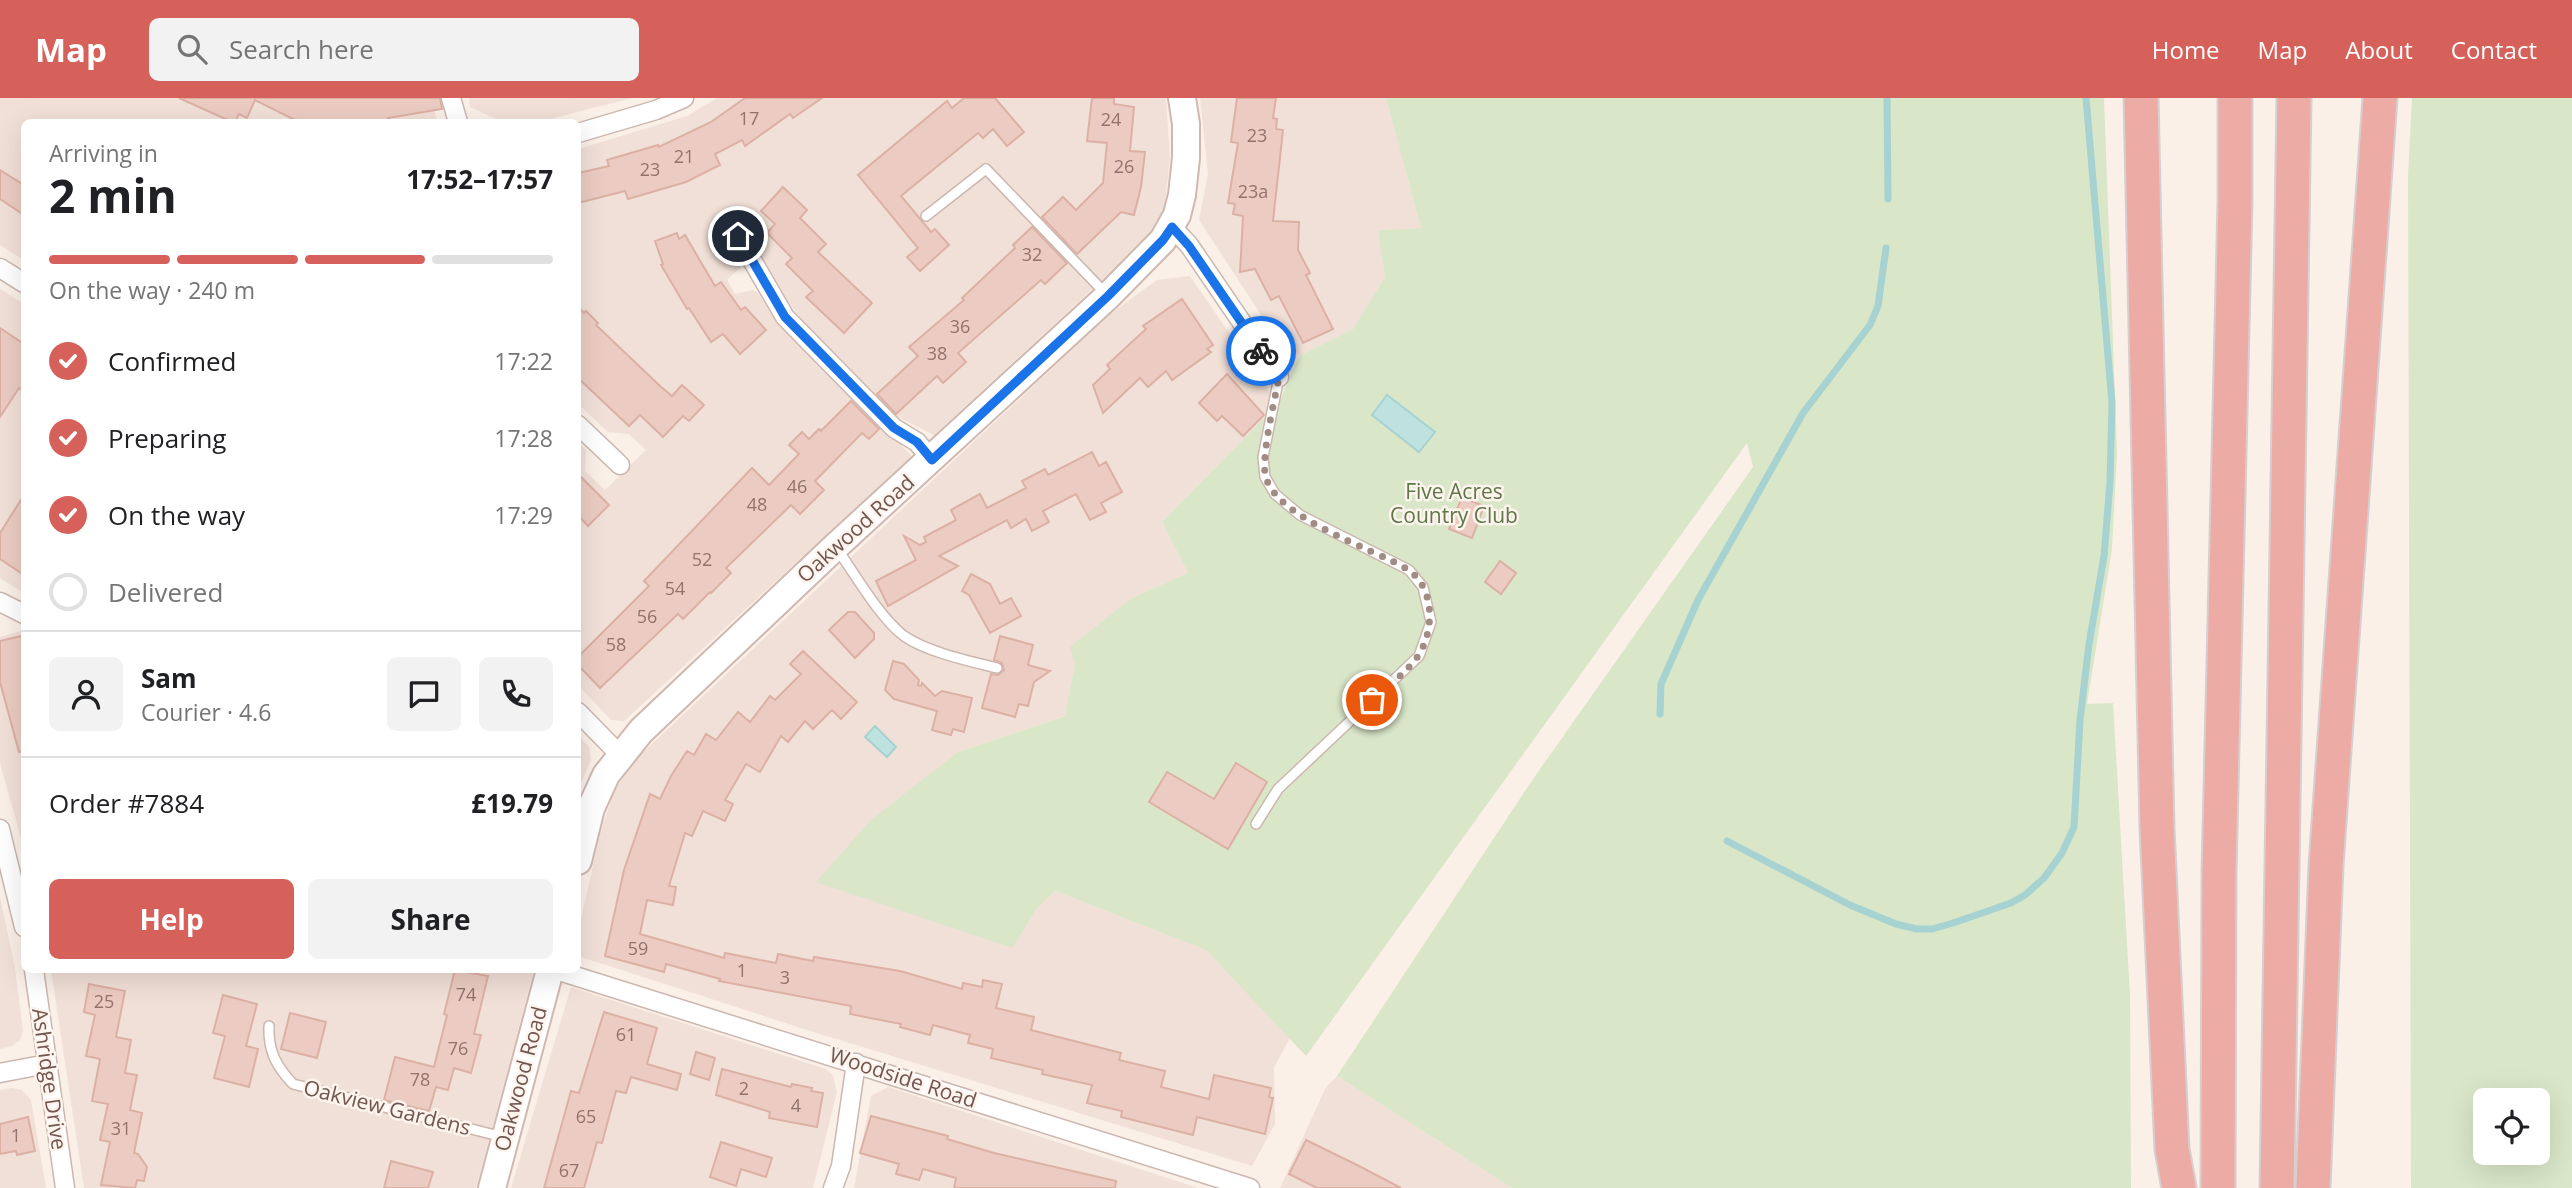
<!DOCTYPE html>
<meta charset="utf-8">
<style>
:root{--surface:#fff;--page:#f2f2f2;--text:#202124;--muted:#757577;--line:#e0e0e0;--accent:#d6605a}
body{margin:0;font-family:"Open Sans",sans-serif;background:var(--page);color:var(--text);height:100vh;display:flex;flex-direction:column;font-size:26px;white-space:nowrap}
*{box-sizing:border-box;margin:0}
p{font-size:23px;color:var(--muted)}
.icon{flex:none;width:38px;height:38px;fill:none;stroke:currentColor;stroke-width:2;stroke-linecap:round;stroke-linejoin:round}
.map{position:relative;flex:1;overflow:hidden}
.drawer{position:absolute;left:21px;top:21px;width:560px;height:854px;display:flex;flex-direction:column;background:var(--surface);border-radius:10px;box-shadow:0 7px 28px #0002}
.drawer>*{flex:none}
.tools{position:absolute;left:2473px;top:990px;display:grid;gap:14px}
.tools a{display:grid;place-items:center;width:77px;height:77px;border-radius:10px;background:var(--surface);box-shadow:0 7px 28px #0002;font-size:35px}
.pin{position:absolute;display:grid;place-items:center;width:60px;height:60px;color:#fff;margin:-30px;border:4px solid #fff;border-radius:50%;box-shadow:0 2px 7px #0007}
.courier{position:absolute;display:grid;place-items:center;width:70px;height:70px;margin:-35px;border:5px solid #1a73e8;border-radius:50%;background:#fff;color:#222;box-shadow:0 2px 9px #0007}
.overview em{font-style:normal;font-weight:700}
.overview div{display:flex;flex-direction:column-reverse}
.overview{display:flex;align-items:center;justify-content:space-between;height:119px;padding:0 28px}
h1{font-size:46px;font-weight:700;line-height:52px}
.bar{display:grid;grid-template-columns:repeat(4,1fr);gap:10px 7px;align-content:center;height:84px;padding:0 28px}
.bar i{height:9px;border-radius:5px;background:var(--line)}
.bar .active{background:var(--accent)}
.bar p{grid-column:span 4}
.line{display:flex;align-items:center;gap:18px;padding:0 28px;border-top:2px solid var(--line)}
.line div{flex:1}
.round{display:grid;place-items:center;flex:none;width:74px;height:74px;border-radius:10px;background:var(--page)}
ol{padding:0 28px;list-style:none}
li{display:flex;align-items:center;gap:21px;height:77px}
li p{margin-inline-start:auto}
li .icon{padding:7px;border-radius:50%;background:var(--accent);color:#fff;stroke-width:4}
li:last-child{color:var(--muted)}
li i{width:38px;height:38px;border:4px solid var(--line);border-radius:50%}
.action{display:flex;gap:14px;margin-top:auto;padding:14px 28px}
.action a{flex:1;height:80px;border-radius:10px;background:var(--accent);color:#fff;font-size:28px;font-weight:700;line-height:80px;text-align:center}
.action a+a{background:var(--page);color:var(--text)}
header{display:flex;align-items:center;gap:42px;box-sizing:border-box;height:98px;padding:0 35px;background:var(--accent);color:#fff}
header strong{font-size:33px}
nav{display:flex;gap:38px;margin-inline-start:auto;font-size:24px}
.search{width:490px;height:63px;background:var(--page);display:flex;align-items:center;gap:18px;box-sizing:border-box;padding:0 24px;border-radius:10px;color:var(--muted);font-size:26px}
.map>svg:first-child{display:block}
.residential{fill:#f1e0d7}
.green{fill:#d9e6c8;fill-rule:evenodd}
.water{fill:#bee2e0;stroke:#a6d2d1;stroke-width:2}
.lines{fill:none;stroke-linecap:round;stroke-linejoin:round}
.stream{stroke:#a6d2d1;stroke-width:7}
.building{fill:#ecccc2;stroke:#ddb0a4;stroke-width:2}
.lane-casing{stroke:#cbb7af;stroke-width:12}
.street-casing{stroke:#cbb7af;stroke-width:21}
.secondary-casing{stroke:#cfb8b0;stroke-width:30}
.highway-casing{stroke:#d7cfce;stroke-width:37}
.lane{stroke:#fff;stroke-width:9}
.street{stroke:#fff;stroke-width:18}
.secondary{stroke:#fff;stroke-width:26}
.highway{stroke:#edaba5;stroke-width:33}
.done{stroke:#a18b85;stroke-width:7;stroke-dasharray:0 12.6}
.route{stroke:#1a73e8;stroke-width:9}
.labels{text-anchor:middle;stroke-width:5;stroke-linejoin:round;paint-order:stroke}
.number-label{font-size:18px;fill:#90736c}
.park-label{font-size:21px;fill:#5e7648;stroke:#fdf4ee}
.street-label{font-size:21px;fill:#71554f;stroke:#fdf4ee}
</style>
<header>
<strong>Map</strong>
<div class="search"><svg class="icon" aria-label="search" viewBox="0 0 24 24"><circle cx="10" cy="10" r="6"/><path d="M15 15l6 6"/></svg>Search here</div>
<nav><a>Home</a><a>Map</a><a>About</a><a>Contact</a></nav>
</header>
<div class="map">
<svg width="2572" height="1090" viewBox="0 0 2572 1090">
<rect width="100%" height="100%" fill="#faf0e8"/>
<g class="residential">
<path d="M 0,0 L 432,0 L 437,24 L 24,24 L 24,162 L 0,147 Z"/>
<path d="M 469,0 L 632,0 L 539,24 L 503,24 L 470,9 Z"/>
<path d="M 717,0 L 1166,0 L 1170,61 L 1165,104 L 1159,125 L 1151,137 L 934,337 L 896,318 L 805,226 L 788,203 L 742,124 L 726,133 L 741,161 L 740,170 L 727,182 L 735,196 L 753,192 L 758,195 L 777,225 L 912,358 L 624,623 L 611,622 L 578,587 L 578,345 L 586,352 L 585,373 L 605,392 L 646,352 L 629,336 L 608,334 L 578,306 L 578,51 L 687,18 Z"/>
<path d="M 1200,0 L 1386,0 L 1421,130 L 1378,132 L 1385,179 L 1353,231 L 1299,258 L 1287,241 L 1275,238 L 1199,122 L 1208,76 Z"/>
<path d="M 1190,178 L 1278,306 L 1162,424 L 1188,475 L 1132,500 L 1075,565 L 1065,618 L 958,654 L 1013,850 L 1037,810 L 1055,793 L 1206,852 L 1290,940 L 1274,969 L 1275,1026 L 1252,1068 L 807,932 L 578,858 L 578,834 L 601,733 L 614,693 L 638,659 L 1110,216 L 1157,182 Z"/>
<path d="M 0,191 L 24,206 L 24,495 L 0,480 Z"/>
<path d="M 24,532 L 24,751 L 0,665 L 0,539 Z"/>
<path d="M 578,637 L 589,649 L 591,662 L 578,692 Z"/>
<path d="M 0,799 L 15,870 L 23,933 L 20,942 L 12,948 L 0,951 Z"/>
<path d="M 51,872 L 534,872 L 476,1090 L 84,1090 Z"/>
<path d="M 571,889 L 826,971 L 833,978 L 837,994 L 813,1090 L 511,1090 Z"/>
<path d="M 1337,978 L 1512,1090 L 1280,1090 L 1326,989 Z"/>
<path d="M 888,989 L 1198,1090 L 854,1090 L 871,998 Z"/>
<path d="M 12,990 L 22,992 L 31,1002 L 46,1090 L 0,1090 L 0,992 Z"/>
</g>
<g class="green">
<path d="M 1386,0 L 2104,0 L 2117,353 L 2112,451 L 2087,606 L 2113,605 L 2130,897 L 2131,1090 L 1512,1090 L 1337,978 L 1533,681 L 1753,369 L 1747,345 L 1306,958 L 1206,852 L 1055,793 L 1037,810 L 1013,850 L 816,784 L 871,722 L 958,654 L 1065,618 L 1075,565 L 1070,549 L 1132,500 L 1188,475 L 1162,424 L 1278,306 L 1299,258 L 1353,231 L 1385,179 L 1378,132 L 1421,130 Z"/>
<path d="M 2412,0 L 2572,0 L 2572,1090 L 2411,1090 L 2408,77 ZM 2485,1003 L 2538,1003 L 2538,1055 L 2485,1055 Z"/>
</g>
<g class="water">
<path d="M 1387,297 L 1435,334 L 1419,354 L 1372,317 Z"/>
<path d="M 875,628 L 896,649 L 887,659 L 865,639 Z"/>
</g>
<g class="lines">
<g class="stream">
<path d="M 1887,0 L 1888,101"/>
<path d="M 1660,616 L 1661,586 L 1698,502 L 1803,315 L 1870,227 L 1878,208 L 1886,150"/>
<path d="M 1727,743 L 1850,807 L 1896,826 L 1917,831 L 1932,831 L 1953,825 L 2011,805 L 2025,797 L 2044,780 L 2062,755 L 2074,729 L 2080,622 L 2089,546 L 2104,458 L 2110,384 L 2112,305 L 2086,0"/>
</g>
</g>
<g class="building">
<path d="M 179,0 L 440,0 L 442,11 L 388,20 L 389,24 L 299,24 L 255,2 L 247,20 L 239,16 L 235,24 L 232,24 Z"/>
<path d="M 745,0 L 822,0 L 793,20 L 790,16 L 745,48 L 742,42 L 715,56 L 720,67 L 686,84 L 628,101 L 625,93 L 578,105 L 578,75 L 609,68 L 607,62 L 658,47 L 659,49 L 711,24 Z"/>
<path d="M 964,0 L 995,0 L 1024,34 L 1007,48 L 993,31 L 983,40 L 978,35 L 901,98 L 931,134 L 935,131 L 949,147 L 920,173 L 907,159 L 918,150 L 858,77 L 947,3 L 952,10 Z"/>
<path d="M 1092,0 L 1114,0 L 1114,6 L 1134,9 L 1130,53 L 1145,54 L 1141,89 L 1134,117 L 1121,114 L 1077,156 L 1042,119 L 1063,99 L 1076,112 L 1103,85 L 1107,45 L 1087,43 Z"/>
<path d="M 1237,0 L 1276,0 L 1273,20 L 1277,21 L 1276,31 L 1283,32 L 1273,123 L 1299,124 L 1298,152 L 1310,175 L 1306,177 L 1333,231 L 1303,245 L 1279,198 L 1271,202 L 1255,171 L 1240,174 L 1243,118 L 1233,116 L 1235,106 L 1228,105 L 1238,45 L 1231,44 Z"/>
<path d="M 0,72 L 24,87 L 24,117 L 0,101 Z"/>
<path d="M 783,89 L 807,112 L 800,120 L 826,146 L 818,154 L 872,205 L 844,235 L 806,199 L 813,193 L 786,166 L 792,160 L 767,135 L 775,126 L 761,113 Z"/>
<path d="M 1032,129 L 1067,165 L 1045,186 L 1041,182 L 958,255 L 966,264 L 943,285 L 937,278 L 896,316 L 877,296 L 918,258 L 909,249 L 964,202 L 962,200 L 1015,150 L 1013,147 Z"/>
<path d="M 677,135 L 679,141 L 685,137 L 715,188 L 721,184 L 741,212 L 745,209 L 766,232 L 740,256 L 723,236 L 711,244 L 689,210 L 687,211 L 661,167 L 663,166 L 655,143 Z"/>
<path d="M 1182,201 L 1213,247 L 1207,251 L 1211,254 L 1172,282 L 1166,273 L 1148,289 L 1140,280 L 1103,315 L 1093,287 L 1110,271 L 1107,267 L 1146,231 L 1143,228 Z"/>
<path d="M 578,209 L 584,215 L 586,213 L 598,225 L 596,227 L 660,288 L 672,298 L 682,287 L 704,307 L 689,323 L 683,318 L 663,339 L 640,317 L 629,328 L 578,280 Z"/>
<path d="M 0,230 L 24,246 L 24,293 L 19,290 L 0,319 Z"/>
<path d="M 1227,276 L 1264,317 L 1243,338 L 1222,318 L 1217,323 L 1199,305 Z"/>
<path d="M 851,303 L 879,331 L 869,341 L 862,335 L 815,383 L 824,392 L 800,416 L 791,407 L 726,470 L 731,475 L 711,495 L 710,494 L 683,521 L 678,516 L 600,590 L 578,567 L 578,559 L 649,488 L 644,483 L 752,370 L 769,387 L 799,356 L 789,347 L 802,334 L 809,341 L 819,331 L 821,333 Z"/>
<path d="M 1092,354 L 1099,368 L 1106,364 L 1122,394 L 1101,405 L 1106,414 L 1090,422 L 1076,396 L 1043,413 L 1049,424 L 1032,433 L 1026,421 L 1011,430 L 1007,422 L 939,458 L 958,468 L 888,508 L 876,483 L 916,462 L 904,438 L 920,447 L 926,444 L 924,439 L 956,422 L 951,412 L 980,396 L 987,410 L 1026,390 L 1022,383 L 1045,371 L 1048,377 Z"/>
<path d="M 578,376 L 609,407 L 588,428 L 578,417 Z"/>
<path d="M 24,397 L 24,477 L 0,461 L 0,435 Z"/>
<path d="M 1462,399 L 1484,408 L 1472,440 L 1449,431 Z"/>
<path d="M 1500,463 L 1516,475 L 1501,496 L 1485,484 Z"/>
<path d="M 971,476 L 990,486 L 1000,506 L 1011,500 L 1021,518 L 990,535 L 969,497 L 962,493 Z"/>
<path d="M 848,514 L 855,514 L 874,535 L 874,541 L 855,560 L 829,532 Z"/>
<path d="M 21,538 L 24,550 L 24,653 L 19,654 L 0,584 L 0,543 Z"/>
<path d="M 1000,538 L 1033,547 L 1028,567 L 1050,573 L 1034,584 L 1028,608 L 1019,606 L 1015,619 L 982,610 L 991,576 L 998,577 L 1004,572 L 1002,565 L 994,562 Z"/>
<path d="M 803,553 L 857,604 L 841,621 L 832,612 L 813,631 L 805,623 L 788,644 L 781,638 L 760,674 L 746,666 L 725,702 L 733,706 L 725,723 L 703,713 L 692,738 L 685,735 L 669,788 L 676,789 L 673,807 L 647,802 L 640,836 L 724,860 L 725,855 L 776,865 L 778,856 L 813,863 L 814,859 L 900,873 L 962,891 L 963,885 L 982,889 L 983,882 L 1002,886 L 996,910 L 1034,919 L 1031,932 L 1121,955 L 1119,962 L 1165,973 L 1161,989 L 1209,1001 L 1214,977 L 1271,990 L 1269,999 L 1273,1000 L 1265,1036 L 1197,1019 L 1193,1037 L 1121,1019 L 1122,1013 L 1087,1005 L 1092,987 L 1042,976 L 1043,972 L 991,960 L 993,951 L 968,945 L 970,937 L 933,927 L 930,937 L 900,929 L 901,926 L 850,916 L 851,908 L 719,883 L 720,881 L 666,866 L 664,874 L 605,858 L 624,772 L 650,696 L 660,701 L 671,678 L 687,653 L 694,657 L 706,636 L 716,642 L 738,614 L 750,624 L 770,598 L 775,602 L 801,576 L 790,566 Z"/>
<path d="M 893,563 L 904,566 L 919,582 L 918,587 L 921,588 L 922,585 L 935,598 L 942,593 L 972,600 L 964,634 L 953,631 L 951,637 L 932,632 L 937,613 L 894,601 L 885,592 Z"/>
<path d="M 1236,665 L 1267,684 L 1228,751 L 1149,704 L 1167,674 L 1214,701 Z"/>
<path d="M 455,872 L 488,878 L 474,936 L 481,937 L 471,975 L 454,970 L 448,992 L 436,989 L 429,1013 L 384,1002 L 395,959 L 434,969 L 447,917 L 444,916 Z"/>
<path d="M 89,886 L 125,893 L 116,939 L 131,942 L 125,975 L 137,977 L 130,1012 L 142,1015 L 134,1055 L 138,1056 L 147,1069 L 144,1083 L 137,1082 L 135,1090 L 101,1087 L 110,1044 L 100,1042 L 108,1006 L 92,1003 L 100,961 L 86,958 L 95,917 L 84,914 Z"/>
<path d="M 223,897 L 257,906 L 246,948 L 258,951 L 249,989 L 214,980 L 225,938 L 213,935 Z"/>
<path d="M 604,914 L 657,930 L 647,966 L 681,976 L 677,992 L 631,979 L 626,995 L 616,993 L 602,1045 L 597,1044 L 584,1090 L 544,1090 L 571,993 L 579,995 Z"/>
<path d="M 290,915 L 326,924 L 317,960 L 281,951 Z"/>
<path d="M 696,954 L 715,960 L 709,982 L 690,976 Z"/>
<path d="M 722,971 L 791,989 L 792,986 L 812,990 L 811,993 L 823,995 L 817,1029 L 769,1020 L 770,1014 L 716,997 Z"/>
<path d="M 871,1018 L 948,1038 L 947,1041 L 994,1055 L 1116,1083 L 1115,1090 L 954,1090 L 956,1080 L 923,1071 L 919,1082 L 896,1076 L 899,1066 L 860,1055 Z"/>
<path d="M 28,1019 L 35,1053 L 17,1057 L 16,1053 L 0,1056 L 0,1026 Z"/>
<path d="M 1306,1042 L 1357,1067 L 1401,1090 L 1317,1090 L 1289,1076 Z"/>
<path d="M 721,1044 L 772,1060 L 766,1079 L 741,1071 L 736,1088 L 710,1079 Z"/>
<path d="M 391,1063 L 433,1074 L 428,1090 L 384,1090 Z"/>
</g>
<g class="lines">
<g class="lane-casing">
<g id="lane">
<path d="M 926,118 L 986,71 L 1107,197"/>
<path d="M 837,451 C 855,476 880,520 904,538 C 927,554 969,563 997,570"/>
<path d="M 1256,726 L 1278,691 L 1419,558 L 1431,524 L 1423,489 L 1409,472 L 1300,417 L 1275,396 L 1265,379 L 1263,359 L 1279,279"/>
<path d="M 269,928 C 268,953 276,968 293,986 L 503,1039"/>
</g>
</g>
<g class="street-casing">
<g id="street">
<path d="M 451,0 L 458,24"/>
<path d="M 578,35 L 656,12 L 684,0"/>
<path d="M 1172,129 L 1189,147 L 1279,279"/>
<path d="M 738,138 L 785,219 L 894,330 L 917,344 L 932,362"/>
<path d="M 0,170 L 24,185"/>
<path d="M 578,327 L 620,367"/>
<path d="M 0,504 L 24,516"/>
<path d="M 578,614 L 620,657"/>
<path d="M 0,731 L 24,829"/>
<path d="M 34,872 L 65,1090"/>
<path d="M 556,872 L 1250,1090"/>
<path d="M 0,975 L 47,966"/>
<path d="M 833,1090 L 841,1068 L 856,965"/>
</g>
</g>
<g class="secondary-casing">
<g id="secondary">
<path d="M 578,763 L 591,710 L 606,677 L 641,633 L 835,449 L 1108,198 L 1163,142 L 1177,117 L 1182,97 L 1186,60 L 1186,26 L 1182,0"/>
<path d="M 492,1090 L 550,872"/>
</g>
</g>
<g class="highway-casing">
<g id="highway">
<path d="M 2141,0 L 2157,730 L 2172,1051 L 2179,1090"/>
<path d="M 2218,1090 L 2219,774 L 2235,104 L 2235,0"/>
<path d="M 2277,1090 L 2294,0"/>
<path d="M 2313,1090 L 2326,767 L 2380,0"/>
</g>
</g>
<use href="#lane" class="lane"/>
<use href="#street" class="street"/>
<use href="#secondary" class="secondary"/>
<use href="#highway" class="highway"/>
</g>
<g class="lines">
<path class="done" d="M 1261,253 L 1279,279 C 1275,301 1260,362 1266,380 C 1280,422 1370,449 1407,471 C 1435,489 1435,532 1418,558 C 1408,573 1386,590 1372,602"/>
<path class="route" d="M 738,138 L 785,219 L 894,330 L 917,344 L 932,362 L 1108,198 L 1163,142 L 1172,129 L 1189,148 L 1261,253"/>
</g>
<g class="labels">
<g class="number-label">
<text x="749" y="27">17</text>
<text x="1111" y="28">24</text>
<text x="1257" y="44">23</text>
<text x="684" y="65">21</text>
<text x="1124" y="75">26</text>
<text x="650" y="78">23</text>
<text x="1253" y="100">23a</text>
<text x="1032" y="163">32</text>
<text x="960" y="235">36</text>
<text x="937" y="262">38</text>
<text x="797" y="395">46</text>
<text x="757" y="413">48</text>
<text x="702" y="468">52</text>
<text x="675" y="497">54</text>
<text x="647" y="525">56</text>
<text x="616" y="553">58</text>
<text x="638" y="857">59</text>
<text x="742" y="879">1</text>
<text x="785" y="886">3</text>
<text x="466" y="903">74</text>
<text x="104" y="910">25</text>
<text x="626" y="943">61</text>
<text x="458" y="957">76</text>
<text x="420" y="988">78</text>
<text x="744" y="997">2</text>
<text x="796" y="1014">4</text>
<text x="586" y="1025">65</text>
<text x="121" y="1037">31</text>
<text x="16" y="1044">1</text>
<text x="569" y="1079">67</text>
</g>
<g class="park-label">
<text x="1454" y="401">Five Acres<tspan x="1454" dy="24">Country Club</tspan></text>
</g>
<g class="street-label">
<text transform="translate(856 431) rotate(-42)" y="7">Oakwood Road</text>
<text transform="translate(903 980) rotate(18)" y="7">Woodside Road</text>
<text transform="translate(49 981) rotate(82)" y="7">Ashridge Drive</text>
<text transform="translate(521 981) rotate(-75)" y="7">Oakwood Road</text>
<text transform="translate(387 1010) rotate(14)" y="7">Oakview Gardens</text>
</g>
</g>
</svg>
<div class="tools">
<a><svg class="icon" aria-label="locate" viewBox="0 0 24 24"><circle cx="12" cy="12" r="6"/><path d="M12 2v4M12 18v4M2 12h4M18 12h4"/></svg></a>
</div>
<div class="pin" style="left:1372px;top:602px;background:#ea580c"><svg class="icon" aria-label="bag" viewBox="0 0 24 24"><path d="M5 8h14l-1 12H6zM9 8a3 3 0 0 1 6 0"/></svg></div>
<div class="pin" style="left:738px;top:138px;background:#1f2937"><svg class="icon" aria-label="home" viewBox="0 0 24 24"><path d="M3 11l9-7 9 7M6 9v11h12V9"/></svg></div>
<div class="courier" style="left:1261px;top:253px"><svg class="icon" aria-label="bike" viewBox="0 0 24 24"><circle cx="6" cy="16" r="4"/><circle cx="18" cy="16" r="4"/><path d="M6 16l4-8h5l3 8M10 8l3 8H6M13 5h3"/></svg></div>
<section class="drawer">
<div class="overview"><div><h1>2 min</h1><p>Arriving in</p></div><em>17:52–17:57</em></div>
<div class="bar"><i class="active"></i><i class="active"></i><i class="active"></i><i></i><p>On the way · 240 m</p></div>
<ol>
<li><svg class="icon" aria-label="check" viewBox="0 0 24 24"><path d="M5 12l5 5 9-10"/></svg>Confirmed<p>17:22</p></li>
<li><svg class="icon" aria-label="check" viewBox="0 0 24 24"><path d="M5 12l5 5 9-10"/></svg>Preparing<p>17:28</p></li>
<li><svg class="icon" aria-label="check" viewBox="0 0 24 24"><path d="M5 12l5 5 9-10"/></svg>On the way<p>17:29</p></li>
<li><i></i>Delivered</li>
</ol>
<div class="line" style="height:126px"><a class="round"><svg class="icon" aria-label="person" viewBox="0 0 24 24"><circle cx="12" cy="8" r="4"/><path d="M4 21q1-7 8-7t8 7"/></svg></a><div><b>Sam</b><p>Courier · 4.6</p></div><a class="round"><svg class="icon" aria-label="chat" viewBox="0 0 24 24"><path d="M4 5h16v11H9l-5 4z"/></svg></a><a class="round"><svg class="icon" aria-label="phone" viewBox="0 0 24 24"><path d="M5 4h4l2 5-3 2q2 4 5 5l2-3 5 2v4C11 20 4 13 5 4z"/></svg></a></div>
<div class="line" style="height:91px"><div>Order #7884</div><b>£19.79</b></div>
<div class="action"><a>Help</a><a>Share</a></div>
</section>
</div>
